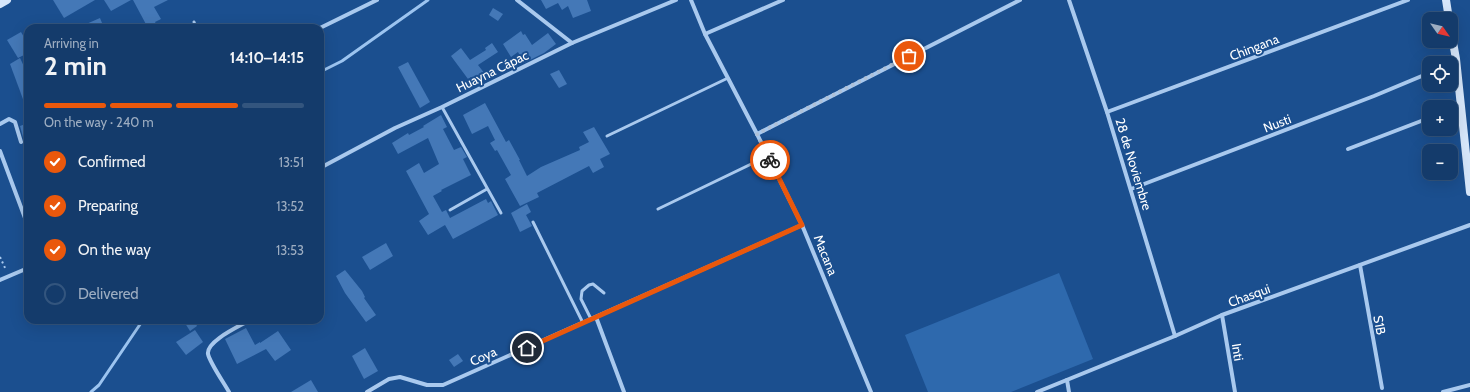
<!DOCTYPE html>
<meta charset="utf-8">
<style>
:root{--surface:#143b6b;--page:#214673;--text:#f1f3f6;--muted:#9dadc1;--line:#33557e;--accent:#ea580c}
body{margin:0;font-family:Cabin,sans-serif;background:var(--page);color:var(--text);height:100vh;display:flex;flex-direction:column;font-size:15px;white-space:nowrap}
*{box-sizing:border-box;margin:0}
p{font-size:13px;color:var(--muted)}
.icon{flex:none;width:22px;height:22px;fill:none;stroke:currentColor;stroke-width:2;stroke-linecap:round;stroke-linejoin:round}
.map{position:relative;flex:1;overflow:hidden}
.drawer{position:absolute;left:24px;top:24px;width:300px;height:300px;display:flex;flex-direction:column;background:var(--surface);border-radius:12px;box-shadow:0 4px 16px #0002,0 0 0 1px var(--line)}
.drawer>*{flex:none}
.needle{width:26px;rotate:124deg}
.fabs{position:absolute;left:1422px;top:12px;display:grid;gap:8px}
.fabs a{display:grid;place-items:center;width:36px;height:36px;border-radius:8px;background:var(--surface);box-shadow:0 4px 16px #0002,0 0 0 1px var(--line);font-size:20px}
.pin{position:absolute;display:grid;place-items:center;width:34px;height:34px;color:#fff;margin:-17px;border:2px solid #fff;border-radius:50%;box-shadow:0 1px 4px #0007}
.courier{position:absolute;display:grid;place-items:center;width:40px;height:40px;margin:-20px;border:3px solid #ea580c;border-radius:50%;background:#fff;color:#222;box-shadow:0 1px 5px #0007}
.head em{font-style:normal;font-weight:800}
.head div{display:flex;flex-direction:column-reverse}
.head{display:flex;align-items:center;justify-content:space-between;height:68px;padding:0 20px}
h1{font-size:26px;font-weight:800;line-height:30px}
.bar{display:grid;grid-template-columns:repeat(4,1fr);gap:6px 4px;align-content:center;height:48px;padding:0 20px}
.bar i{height:5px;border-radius:3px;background:var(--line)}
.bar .selected{background:var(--accent)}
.bar p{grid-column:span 4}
ol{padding:0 20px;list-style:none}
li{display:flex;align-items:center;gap:12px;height:44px}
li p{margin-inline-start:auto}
li .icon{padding:4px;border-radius:50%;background:var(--accent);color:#fff;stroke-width:4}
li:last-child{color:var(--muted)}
li i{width:22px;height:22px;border:2px solid var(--line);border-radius:50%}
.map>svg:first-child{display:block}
.green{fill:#2e69ad}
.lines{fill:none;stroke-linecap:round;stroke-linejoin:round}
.stream{stroke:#9cc4f0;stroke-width:3}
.building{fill:#4478b7}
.path{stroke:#a9c9ee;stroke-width:2;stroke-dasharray:2 3;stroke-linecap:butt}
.lane{stroke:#a9c9ee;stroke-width:3}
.street{stroke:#a9c9ee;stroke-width:4}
.secondary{stroke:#d6e6fa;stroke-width:8}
.done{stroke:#afc1d8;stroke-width:4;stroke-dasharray:0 7.2}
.route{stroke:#ea580c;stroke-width:5}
.labels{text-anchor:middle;stroke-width:4;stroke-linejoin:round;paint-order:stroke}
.street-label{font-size:13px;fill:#fff;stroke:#1b4f8f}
</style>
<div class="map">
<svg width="1470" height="392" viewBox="0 0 1470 392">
<rect width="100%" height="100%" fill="#1b4f8f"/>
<path class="green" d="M 1059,273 L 1093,359 L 1011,392 L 928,392 L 905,335 Z"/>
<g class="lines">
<g class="stream">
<path d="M 320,72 L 342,61 L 428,0"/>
<path d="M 91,392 L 99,385 L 143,320"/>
</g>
</g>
<g class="building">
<path d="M 53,0 L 95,0 L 64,18 Z"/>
<path d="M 104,0 L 131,0 L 111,11 Z"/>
<path d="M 133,0 L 168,0 L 154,7 L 161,19 L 155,22 L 158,28 L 148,28 Z"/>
<path d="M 541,0 L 587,0 L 591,11 L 573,18 L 568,6 L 562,10 L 558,3 L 546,9 Z"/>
<path d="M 493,8 L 503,14 L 498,21 L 489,15 Z"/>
<path d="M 100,18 L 104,28 L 77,28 Z"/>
<path d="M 521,31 L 523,35 L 525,34 L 532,45 L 548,33 L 556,44 L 544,53 L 524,63 L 518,52 L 511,57 L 503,44 Z"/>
<path d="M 21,32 L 28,44 L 28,53 L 18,58 L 7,40 Z"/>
<path d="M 492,43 L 498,52 L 478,65 L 485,74 L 475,82 L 471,77 L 468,79 L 451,56 L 461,48 L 470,60 L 486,50 L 485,48 Z"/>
<path d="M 20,58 L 28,75 L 28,110 L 27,110 L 10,64 Z"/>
<path d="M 408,62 L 430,102 L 420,108 L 398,67 Z"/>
<path d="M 559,70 L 567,84 L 559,88 L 550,74 Z"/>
<path d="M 485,103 L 506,142 L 509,140 L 520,160 L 519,160 L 527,176 L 541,167 L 580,150 L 579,147 L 589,142 L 583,132 L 594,127 L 610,154 L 600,159 L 604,167 L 593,173 L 589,166 L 537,193 L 539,197 L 520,206 L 505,179 L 511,175 L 497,150 L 495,151 L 490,143 L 495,140 L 488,126 L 472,134 L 463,115 Z"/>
<path d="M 441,115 L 447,127 L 443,129 L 454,150 L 461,147 L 467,157 L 463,159 L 471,175 L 441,190 L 442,191 L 433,196 L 442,212 L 446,210 L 450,218 L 486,199 L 488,203 L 491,201 L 498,215 L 453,239 L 445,225 L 428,235 L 419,221 L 429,214 L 406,171 L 419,163 L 424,173 L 439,164 L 428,138 L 398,154 L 392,143 L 408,133 L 409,135 L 424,127 L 423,126 Z"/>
<path d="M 28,123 L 28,152 L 26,153 L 23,144 L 24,141 L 20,126 Z"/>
<path d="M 527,204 L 531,212 L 526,215 L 532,226 L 520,232 L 511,213 Z"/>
<path d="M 386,243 L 393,256 L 370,270 L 362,257 Z"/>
<path d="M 345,270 L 362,291 L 365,297 L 364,298 L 376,315 L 366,322 L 345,293 L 336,276 Z"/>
<path d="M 183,320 L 194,320 L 197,326 L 190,331 Z"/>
<path d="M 246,328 L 255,345 L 260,342 L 260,343 L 278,331 L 291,350 L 275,361 L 266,349 L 237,364 L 225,339 Z"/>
<path d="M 195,330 L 203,342 L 186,355 L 176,342 Z"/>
<path d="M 365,348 L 378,371 L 364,379 L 352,356 Z"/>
<path d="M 458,354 L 463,361 L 454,367 L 449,360 Z"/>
<path d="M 311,380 L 318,392 L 291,392 Z"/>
</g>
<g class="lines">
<g class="path">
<path d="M 24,147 L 28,155"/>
<path d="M 0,257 L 6,270"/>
</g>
<g class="lane">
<path d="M 194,22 L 196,28"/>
<path d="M 442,107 L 501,213"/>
<path d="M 607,136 L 728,78"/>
<path d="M 658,209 L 768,156"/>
<path d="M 450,210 L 487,189"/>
<path d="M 533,222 L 583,323"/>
<path d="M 591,319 L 581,299 L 582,291 L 589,285 L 593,284 L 604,293"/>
</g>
<g class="street">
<path d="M 517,0 L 572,43"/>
<path d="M 691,0 L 705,34 L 757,134 L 802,225 L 871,392"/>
<path d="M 1069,0 L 1107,112 L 1175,336"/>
<path d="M 320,28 L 377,0"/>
<path d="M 705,34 L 783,0"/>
<path d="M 1451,111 L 1461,108"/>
<path d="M 1107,112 L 1408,0"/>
<path d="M 0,124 L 9,119 L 15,122 L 21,142"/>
<path d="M 757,134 L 1020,0"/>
<path d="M 1348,149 L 1429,118"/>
<path d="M 0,151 L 28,226"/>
<path d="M 320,168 L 395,128 L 442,107 L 572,43 L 676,0"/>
<path d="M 1131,189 L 1374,96 L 1429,73"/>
<path d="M 1360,265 L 1382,388"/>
<path d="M 0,280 L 28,268"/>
<path d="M 1222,315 L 1235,392"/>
<path d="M 596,317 L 624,392"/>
<path d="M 1067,380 L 1069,392"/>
<path d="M 229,392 C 224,383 210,363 208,354 C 206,341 240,326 250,320"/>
<path d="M 367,392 L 389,379 L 400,377 L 427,385 L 443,385 L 802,225"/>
<path d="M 1037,392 L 1175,336 L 1222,315 L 1470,225"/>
<path d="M 1443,392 L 1470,385"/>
</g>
<g class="secondary">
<path d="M 1446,0 L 1449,19"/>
<path d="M 0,4 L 7,0"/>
<path d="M 1451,31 L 1456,59 L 1470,192"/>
</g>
</g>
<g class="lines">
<path class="done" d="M 770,160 L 757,134 L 909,56"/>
<path class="route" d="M 527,348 L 802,225 L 770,160"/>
</g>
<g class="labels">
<g class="street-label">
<text transform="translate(1254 47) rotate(-21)" y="5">Chingana</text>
<text transform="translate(492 71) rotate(-26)" y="5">Huayna Cápac</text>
<text transform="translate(1277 123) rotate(-21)" y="5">Nusti</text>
<text transform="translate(1134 164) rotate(73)" y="5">28 de Noviembre</text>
<text transform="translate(826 255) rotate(68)" y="5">Macana</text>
<text transform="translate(1249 295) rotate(-20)" y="5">Chasqui</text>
<text transform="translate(1380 325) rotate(80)" y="5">S1B</text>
<text transform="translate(1238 352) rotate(81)" y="5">Inti</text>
<text transform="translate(483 356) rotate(-24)" y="5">Coya</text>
</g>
</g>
</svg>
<div class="fabs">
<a><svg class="needle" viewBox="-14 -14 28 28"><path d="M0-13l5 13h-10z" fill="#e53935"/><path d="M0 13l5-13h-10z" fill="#9dadc1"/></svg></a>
<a><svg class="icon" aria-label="locate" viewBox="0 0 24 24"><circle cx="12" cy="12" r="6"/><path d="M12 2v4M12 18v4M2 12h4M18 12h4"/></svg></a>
<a>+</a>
<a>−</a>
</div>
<div class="pin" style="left:909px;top:56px;background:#ea580c"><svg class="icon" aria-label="bag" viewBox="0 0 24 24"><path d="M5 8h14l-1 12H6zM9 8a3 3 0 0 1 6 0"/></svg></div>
<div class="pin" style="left:527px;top:348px;background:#1f2937"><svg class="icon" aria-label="home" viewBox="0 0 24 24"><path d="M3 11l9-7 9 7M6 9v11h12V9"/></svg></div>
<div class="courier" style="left:770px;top:160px"><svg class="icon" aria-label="bike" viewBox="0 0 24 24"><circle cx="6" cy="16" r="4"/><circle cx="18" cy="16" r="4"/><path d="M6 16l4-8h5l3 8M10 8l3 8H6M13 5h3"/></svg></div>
<section class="drawer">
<div class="head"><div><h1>2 min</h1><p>Arriving in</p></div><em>14:10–14:15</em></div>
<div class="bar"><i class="selected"></i><i class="selected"></i><i class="selected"></i><i></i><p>On the way · 240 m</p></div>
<ol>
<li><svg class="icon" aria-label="check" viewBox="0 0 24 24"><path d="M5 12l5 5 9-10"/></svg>Confirmed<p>13:51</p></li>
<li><svg class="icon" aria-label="check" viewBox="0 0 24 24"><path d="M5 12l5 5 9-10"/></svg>Preparing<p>13:52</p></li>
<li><svg class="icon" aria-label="check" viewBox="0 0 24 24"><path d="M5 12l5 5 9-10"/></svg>On the way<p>13:53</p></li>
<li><i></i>Delivered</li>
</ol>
</section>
</div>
